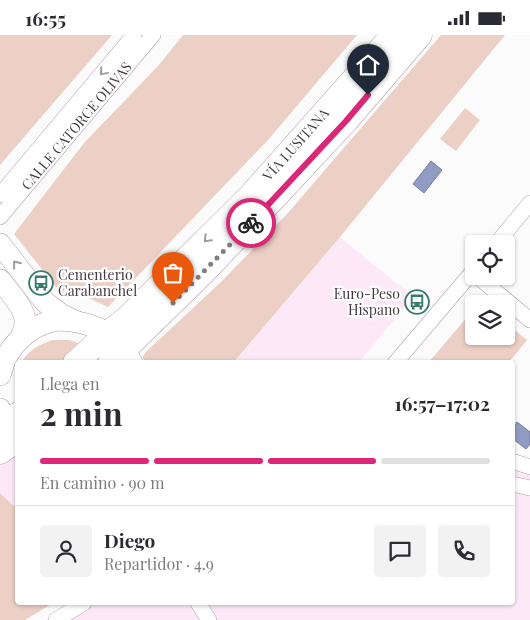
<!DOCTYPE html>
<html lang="es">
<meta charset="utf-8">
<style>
:root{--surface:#fff;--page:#f2f2f3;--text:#2b2b33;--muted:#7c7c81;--line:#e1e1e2;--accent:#db2777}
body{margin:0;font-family:"Playfair Display",serif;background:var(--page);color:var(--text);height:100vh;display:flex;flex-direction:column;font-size:19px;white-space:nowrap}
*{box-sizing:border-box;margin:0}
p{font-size:16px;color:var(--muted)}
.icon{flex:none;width:28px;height:28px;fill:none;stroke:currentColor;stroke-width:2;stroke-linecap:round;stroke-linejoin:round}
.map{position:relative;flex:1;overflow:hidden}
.side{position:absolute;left:15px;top:325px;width:500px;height:245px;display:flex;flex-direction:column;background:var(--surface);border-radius:5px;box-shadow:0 1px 4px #0004}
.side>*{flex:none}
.fabs{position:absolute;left:465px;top:200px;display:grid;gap:10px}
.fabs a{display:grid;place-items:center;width:50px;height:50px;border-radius:5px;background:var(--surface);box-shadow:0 1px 4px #0004;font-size:25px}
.pin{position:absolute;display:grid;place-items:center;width:42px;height:42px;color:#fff;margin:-51px -21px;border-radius:50% 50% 50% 0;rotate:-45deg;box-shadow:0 0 5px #0007}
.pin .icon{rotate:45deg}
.courier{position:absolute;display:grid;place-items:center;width:50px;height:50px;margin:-25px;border:4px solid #db2777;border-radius:50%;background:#fff;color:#222;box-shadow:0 1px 6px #0007}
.summary em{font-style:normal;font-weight:700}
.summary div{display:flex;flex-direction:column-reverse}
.summary{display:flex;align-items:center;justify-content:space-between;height:85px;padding:0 25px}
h1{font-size:32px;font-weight:700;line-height:38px}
.bar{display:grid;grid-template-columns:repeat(4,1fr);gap:8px 5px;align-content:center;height:60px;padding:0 25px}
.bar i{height:6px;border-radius:4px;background:var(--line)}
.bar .on{background:var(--accent)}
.bar p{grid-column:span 4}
.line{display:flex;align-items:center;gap:12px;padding:0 25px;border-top:1px solid var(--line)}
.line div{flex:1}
.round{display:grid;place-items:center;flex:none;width:52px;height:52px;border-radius:5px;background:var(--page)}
.status{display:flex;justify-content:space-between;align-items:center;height:35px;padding:0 25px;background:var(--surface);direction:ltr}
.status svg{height:14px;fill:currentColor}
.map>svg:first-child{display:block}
.built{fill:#fde8f8}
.green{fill:#eccfc5}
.water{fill:#909cc3;stroke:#797e9c}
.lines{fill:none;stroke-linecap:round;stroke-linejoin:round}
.street-casing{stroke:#b59cae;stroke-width:16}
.secondary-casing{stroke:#b59cae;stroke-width:22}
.primary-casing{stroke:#b59cae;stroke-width:25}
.street{stroke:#fff;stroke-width:15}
.secondary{stroke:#fff;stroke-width:21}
.primary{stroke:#fff;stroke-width:24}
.oneway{stroke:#a29ca0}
.done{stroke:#847d82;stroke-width:5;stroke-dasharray:0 9}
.route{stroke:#db2777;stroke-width:6}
.labels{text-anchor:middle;stroke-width:4.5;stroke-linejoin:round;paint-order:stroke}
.street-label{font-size:14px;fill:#443941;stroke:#fff}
.poi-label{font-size:14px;fill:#443941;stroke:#fff;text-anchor:start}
</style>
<div class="status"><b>16:55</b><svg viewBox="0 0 49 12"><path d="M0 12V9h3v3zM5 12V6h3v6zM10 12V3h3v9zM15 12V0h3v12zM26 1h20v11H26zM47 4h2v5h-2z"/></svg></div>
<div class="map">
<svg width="530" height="585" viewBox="0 0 530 585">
<rect width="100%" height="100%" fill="#fbfbfb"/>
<g class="built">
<path d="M 340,202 L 413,262 L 359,327 L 234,328 Z"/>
<path d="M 14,419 L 17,421 L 17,474 L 0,458 L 0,432 Z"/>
<path d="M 513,426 L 530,432 L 530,585 L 45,585 L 79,568 L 512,568 Z"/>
</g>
<g class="green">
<path d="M 0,0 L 112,0 L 0,130 Z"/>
<path d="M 183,0 L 357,0 L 268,105 L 108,272 L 82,260 L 60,257 L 14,199 L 84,108 L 158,31 Z"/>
<path d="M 441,0 L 505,0 L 340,202 L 234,327 L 144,327 L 143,321 L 146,317 L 222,246 L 287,179 Z"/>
<path d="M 465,73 L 480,85 L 456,116 L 440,104 Z"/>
<path d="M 474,274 L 474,301 L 506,301 L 506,288 L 527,305 L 509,327 L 429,327 Z"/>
<path d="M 53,305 L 69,305 L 84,310 L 63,327 L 21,328 C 30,314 38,310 53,305 Z"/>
<path d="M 0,458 L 17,474 L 18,568 L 53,568 L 25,585 L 0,585 Z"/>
</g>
<g class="water">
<path d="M 431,126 L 442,135 L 424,158 L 413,149 Z"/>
<path d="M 517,387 L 530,397 L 530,409 L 526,414 L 513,404 L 513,393 Z"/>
</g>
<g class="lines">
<g class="street-casing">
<g id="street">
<path d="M 0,160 L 134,0"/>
<path id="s1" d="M 0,182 L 153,0"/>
<path d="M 496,209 L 530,168"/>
<path d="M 477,241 L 530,285"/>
<path d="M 395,328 L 474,235"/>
<path d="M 512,426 L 530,432"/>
<path d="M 512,449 L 530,453"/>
<path d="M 198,568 L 209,585"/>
<path d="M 56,585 L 84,568"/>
</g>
</g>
<g class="secondary-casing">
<g id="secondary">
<path d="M 0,209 L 45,267 L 62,280 L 75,286"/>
<path d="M 0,245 C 8,255 24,272 25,285 C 26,292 23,298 20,304"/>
<path d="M 0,340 C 2,335 3,330 5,325 C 14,305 36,287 59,285 C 67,285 75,286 82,288 C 107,294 121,305 132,328"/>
<path d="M 0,374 L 5,391 L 16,402"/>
</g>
</g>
<g class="primary-casing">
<g id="primary">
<path id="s2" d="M 75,328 L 108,298 L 126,284 L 250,161 L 393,0"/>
<path d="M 110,328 L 125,314 L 201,240 L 264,174 L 346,86 L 420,0"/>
<path d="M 0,394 L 18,379"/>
<path d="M 0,417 L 18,404"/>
</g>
</g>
<use href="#street" class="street"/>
<use href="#secondary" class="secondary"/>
<use href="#primary" class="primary"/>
</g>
<defs><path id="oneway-chevron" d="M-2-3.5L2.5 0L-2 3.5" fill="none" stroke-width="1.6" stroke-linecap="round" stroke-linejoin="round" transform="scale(1.25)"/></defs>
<g class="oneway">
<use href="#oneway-chevron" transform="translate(103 37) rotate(130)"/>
<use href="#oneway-chevron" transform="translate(207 204) rotate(135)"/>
<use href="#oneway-chevron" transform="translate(16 229) rotate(-128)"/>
</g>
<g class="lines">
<path class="done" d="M 173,268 L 251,188"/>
<path class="route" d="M 251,188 L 346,86 L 368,60"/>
</g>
<defs>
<g id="bus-ring" transform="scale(1.25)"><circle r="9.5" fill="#fff" stroke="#387a6a" stroke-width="1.5"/><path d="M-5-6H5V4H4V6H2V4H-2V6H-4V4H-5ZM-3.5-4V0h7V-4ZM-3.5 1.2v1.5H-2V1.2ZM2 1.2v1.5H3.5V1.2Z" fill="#387a6a"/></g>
</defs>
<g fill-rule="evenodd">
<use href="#bus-ring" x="41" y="248"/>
<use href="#bus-ring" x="417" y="267"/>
</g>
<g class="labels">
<g class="street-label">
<text dy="5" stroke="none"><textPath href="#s1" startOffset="119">CALLE CATORCE OLIVAS</textPath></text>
<text dy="5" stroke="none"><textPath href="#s2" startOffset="311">VÍA LUSITANA</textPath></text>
</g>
<g class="poi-label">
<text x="58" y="245">Cementerio<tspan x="58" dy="16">Carabanchel</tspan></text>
<text x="400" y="264" text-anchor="end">Euro-Peso<tspan x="400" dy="16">Hispano</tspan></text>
</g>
</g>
</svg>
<div class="fabs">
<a><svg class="icon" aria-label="locate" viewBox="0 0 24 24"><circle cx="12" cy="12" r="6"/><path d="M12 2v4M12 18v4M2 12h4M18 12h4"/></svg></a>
<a><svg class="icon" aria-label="layers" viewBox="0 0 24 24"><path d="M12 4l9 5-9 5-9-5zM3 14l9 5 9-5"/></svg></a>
</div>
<div class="pin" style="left:173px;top:268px;background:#ea580c"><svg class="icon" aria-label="bag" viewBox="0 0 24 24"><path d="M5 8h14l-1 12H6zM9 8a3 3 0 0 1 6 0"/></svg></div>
<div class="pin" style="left:368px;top:60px;background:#1f2937"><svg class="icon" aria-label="home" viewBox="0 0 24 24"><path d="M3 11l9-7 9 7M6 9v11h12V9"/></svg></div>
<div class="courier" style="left:251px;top:188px"><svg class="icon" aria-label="bike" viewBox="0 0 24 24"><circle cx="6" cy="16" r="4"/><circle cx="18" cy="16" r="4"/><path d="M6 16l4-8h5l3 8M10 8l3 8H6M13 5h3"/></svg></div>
<section class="side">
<div class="summary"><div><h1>2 min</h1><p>Llega en</p></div><em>16:57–17:02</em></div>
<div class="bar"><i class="on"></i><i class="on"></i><i class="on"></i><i></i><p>En camino · 90 m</p></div>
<div class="line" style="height:90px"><a class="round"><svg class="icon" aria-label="person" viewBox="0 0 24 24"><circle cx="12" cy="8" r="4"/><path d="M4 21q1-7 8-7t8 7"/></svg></a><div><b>Diego</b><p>Repartidor · 4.9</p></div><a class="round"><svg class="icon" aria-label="chat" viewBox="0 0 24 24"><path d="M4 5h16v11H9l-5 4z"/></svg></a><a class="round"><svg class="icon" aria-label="phone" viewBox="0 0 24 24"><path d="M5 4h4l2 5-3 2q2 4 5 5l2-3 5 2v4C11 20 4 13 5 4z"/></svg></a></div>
</section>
</div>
